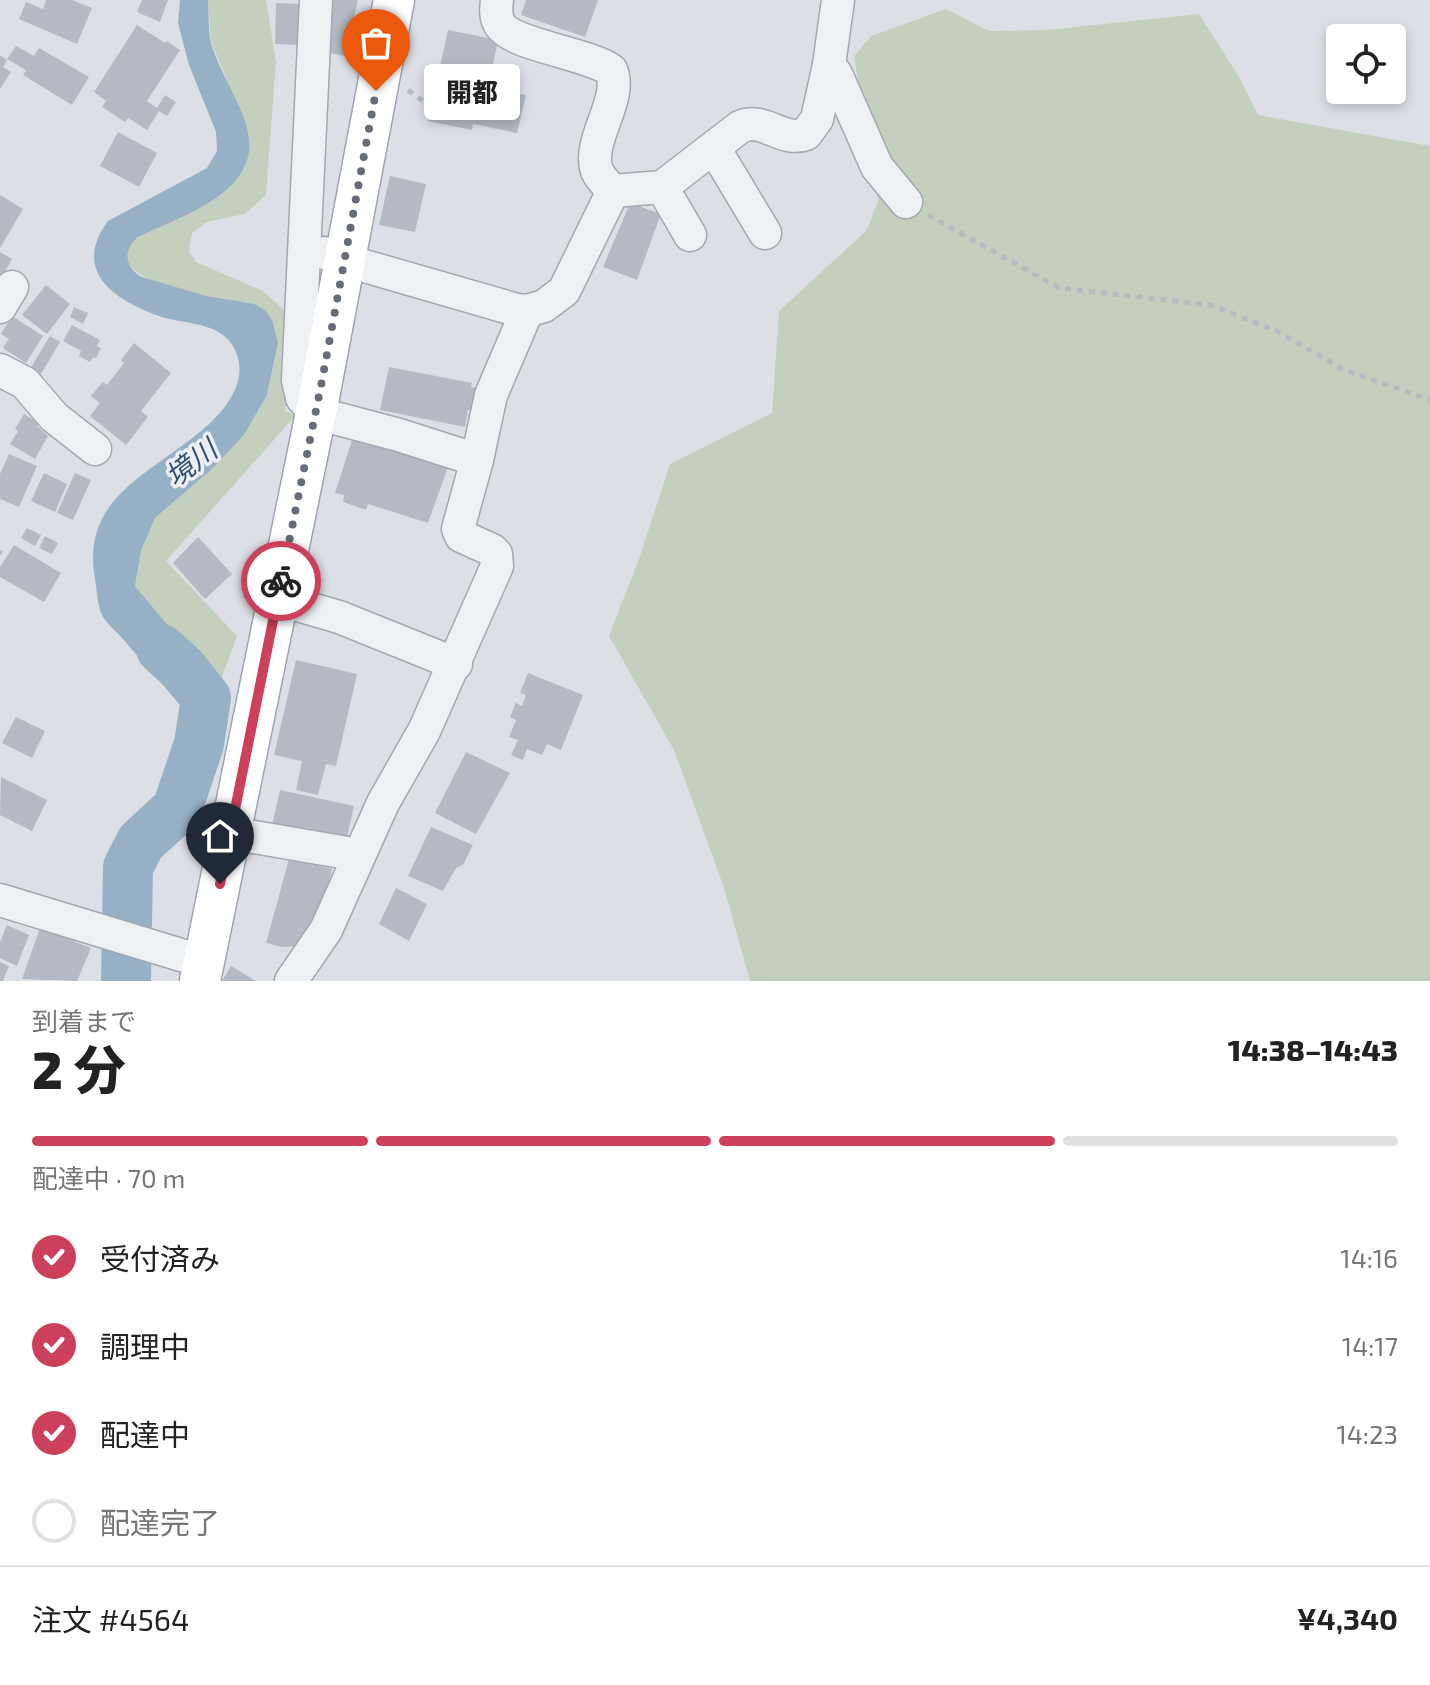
<!DOCTYPE html>
<html lang="ja">
<meta charset="utf-8">
<style>
:root{--surface:#fff;--page:#f6f6f6;--text:#222;--muted:#767676;--line:#e0e0e0;--accent:#cc405b}
body{margin:0;font-family:"Exo 2","Noto Sans JP",sans-serif;background:var(--page);color:var(--text);height:100vh;display:flex;flex-direction:column;font-size:30px;white-space:nowrap}
*{box-sizing:border-box;margin:0}
p{font-size:26px;color:var(--muted)}
.icon{flex:none;width:44px;height:44px;fill:none;stroke:currentColor;stroke-width:2;stroke-linecap:round;stroke-linejoin:round}
.map{position:relative;height:981px;overflow:hidden}
.details{display:flex;flex-direction:column;background:var(--surface);flex:1}
.details>*{flex:none}
.controls{position:absolute;left:1326px;top:24px;display:grid;gap:16px}
.controls a{display:grid;place-items:center;width:80px;height:80px;border-radius:8px;background:var(--surface);box-shadow:0 4px 12px #0003;font-size:40px}
.pin{position:absolute;display:grid;place-items:center;width:68px;height:68px;color:#fff;margin:-82px -34px;border-radius:50% 50% 50% 0;rotate:-45deg;box-shadow:0 0 8px #0007}
.pin .icon{rotate:45deg}
.courier{position:absolute;display:grid;place-items:center;width:80px;height:80px;margin:-40px;border:6px solid #cc405b;border-radius:50%;background:#fff;color:#222;box-shadow:0 2px 10px #0007}
.bubble{position:absolute;height:56px;border-radius:8px;background:var(--surface);box-shadow:0 4px 12px #0003;font-size:26px;font-weight:800;line-height:56px;text-align:center}
.headline em{font-style:normal;font-weight:800}
.headline div{display:flex;flex-direction:column-reverse}
.headline{display:flex;align-items:center;justify-content:space-between;height:136px;padding:0 32px}
h1{font-size:52px;font-weight:800;line-height:60px}
.bar{display:grid;grid-template-columns:repeat(4,1fr);gap:12px 8px;align-content:center;height:96px;padding:0 32px}
.bar i{height:10px;border-radius:6px;background:var(--line)}
.bar .current{background:var(--accent)}
.bar p{grid-column:span 4}
.line{display:flex;align-items:center;gap:20px;padding:0 32px;border-top:2px solid var(--line)}
.line div{flex:1}
ol{padding:0 32px;list-style:none}
li{display:flex;align-items:center;gap:24px;height:88px}
li p{margin-inline-start:auto}
li .icon{padding:8px;border-radius:50%;background:var(--accent);color:#fff;stroke-width:4}
li:last-child{color:var(--muted)}
li i{width:44px;height:44px;border:4px solid var(--line);border-radius:50%}
.map>svg:first-child{display:block}
.green{fill:#c3d0bd}
.water{fill:#96b0c6}
.lines{fill:none;stroke-linecap:round;stroke-linejoin:round}
.river{stroke:#96b0c6;stroke-width:50}
.building{fill:#b3bac3}
.minor-casing{stroke:#a2a7b0;stroke-width:35}
.major-casing{stroke:#9ba5b1;stroke-width:43}
.path{stroke:#b6bbc0;stroke-width:5;stroke-dasharray:6 6;stroke-linecap:butt}
.minor{stroke:#eef1f4;stroke-width:32}
.major{stroke:#fff;stroke-width:40}
.done{stroke:#666d78;stroke-width:8;stroke-dasharray:0 14.4}
.route{stroke:#cc405b;stroke-width:10}
.labels{text-anchor:middle;stroke-width:7;stroke-linejoin:round;paint-order:stroke}
.water-label{font-size:28px;font-style:italic;fill:#314f6f;stroke:#ebeff4}
</style>
<div class="map">
<svg width="1430" height="981" viewBox="0 0 1430 981">
<rect width="100%" height="100%" fill="#dce0e6"/>
<g class="green">
<path d="M 208,0 L 266,0 L 276,62 L 266,195 L 245,214 L 207,222 L 192,233 L 189,252 L 196,262 L 263,291 L 295,320 L 285,411 L 296,415 L 166,561 L 237,636 L 217,691 L 197,660 L 135,586 L 141,551 L 155,518 L 213,468 L 244,435 L 267,395 L 278,343 L 254,304 C 233,301 84,282 138,237 L 214,199 L 227,80 L 211,41 Z"/>
<path d="M 946,9 L 989,31 L 1047,30 L 1199,14 L 1239,77 L 1258,115 L 1430,146 L 1430,981 L 750,981 L 724,888 L 674,750 L 609,636 L 640,556 L 670,464 L 772,413 L 779,311 L 866,231 L 878,201 L 854,56 L 871,36 Z"/>
</g>
<path class="water" d="M 180,0 L 208,0 C 209,14 208,30 211,43 C 228,100 285,149 216,198 C 193,214 163,225 138,237 C 122,250 125,268 142,277 L 206,296 L 254,304 L 265,310 L 272,320 L 278,343 L 267,395 L 244,435 L 213,468 L 155,518 L 141,551 L 135,586 L 197,660 L 217,691 L 186,711 C 164,687 143,662 122,638 C 116,631 106,623 102,615 C 97,605 97,589 95,579 C 83,511 128,485 176,450 C 199,434 228,412 237,384 C 243,368 238,346 223,335 C 206,322 179,323 159,316 C 114,300 71,271 108,221 L 207,168 L 217,151 L 216,132 L 189,65 L 178,23 Z"/>
<g class="lines">
<path class="river" d="M 126,981 L 128,867 L 141,842 L 177,809 L 199,744 L 206,698 L 183,669 L 161,649"/>
</g>
<g class="building">
<path d="M 46,0 L 72,0 L 92,8 L 77,44 L 19,19 L 26,2 L 43,9 Z"/>
<path d="M 142,0 L 168,0 L 160,22 L 137,12 Z"/>
<path d="M 331,0 L 358,0 L 345,56 L 321,51 Z"/>
<path d="M 526,0 L 598,0 L 585,37 L 521,15 Z"/>
<path d="M 276,3 L 301,4 L 301,45 L 275,44 Z"/>
<path d="M 137,25 L 165,43 L 167,41 L 180,50 L 147,101 L 157,108 L 165,95 L 176,102 L 167,116 L 159,111 L 147,130 L 128,118 L 125,122 L 102,107 L 106,101 L 94,92 Z"/>
<path d="M 448,30 L 498,40 L 488,88 L 526,95 L 517,133 L 473,124 L 472,130 L 428,121 Z"/>
<path d="M 16,46 L 34,56 L 39,48 L 89,77 L 72,105 L 23,75 L 26,70 L 7,59 Z"/>
<path d="M 0,55 L 7,60 L 3,67 L 11,72 L 0,89 Z"/>
<path d="M 118,132 L 157,153 L 139,187 L 100,166 Z"/>
<path d="M 390,176 L 426,184 L 415,232 L 379,225 Z"/>
<path d="M 0,195 L 23,209 L 0,248 Z"/>
<path d="M 630,203 L 661,214 L 637,280 L 603,267 Z"/>
<path d="M 0,252 L 12,259 L 0,281 Z"/>
<path d="M 46,285 L 70,304 L 47,334 L 22,315 Z"/>
<path d="M 74,307 L 88,313 L 83,324 L 70,317 Z"/>
<path d="M 12,316 L 43,336 L 26,363 L 3,348 L 9,339 L 1,334 Z"/>
<path d="M 72,325 L 100,340 L 97,346 L 101,348 L 96,358 L 93,357 L 90,362 L 79,356 L 81,351 L 63,341 Z"/>
<path d="M 50,336 L 60,342 L 41,374 L 31,367 Z"/>
<path d="M 134,343 L 171,373 L 141,411 L 148,417 L 126,445 L 90,416 L 100,403 L 91,396 L 103,382 L 107,385 L 124,363 L 121,360 Z"/>
<path d="M 389,367 L 472,383 L 471,387 L 478,388 L 474,411 L 468,410 L 465,427 L 380,410 Z"/>
<path d="M 24,414 L 39,423 L 37,426 L 48,436 L 35,459 L 10,444 L 18,431 L 15,429 Z"/>
<path d="M 353,437 L 448,467 L 428,523 L 368,504 L 366,510 L 343,502 L 344,495 L 335,493 Z"/>
<path d="M 9,454 L 37,466 L 19,507 L 0,499 L 0,474 Z"/>
<path d="M 44,473 L 67,484 L 55,512 L 31,501 Z"/>
<path d="M 75,473 L 91,480 L 73,520 L 57,513 Z"/>
<path d="M 27,528 L 41,535 L 35,546 L 21,538 Z"/>
<path d="M 45,536 L 58,543 L 52,554 L 39,548 Z"/>
<path d="M 198,537 L 232,574 L 205,599 L 173,563 Z"/>
<path d="M 14,545 L 61,573 L 44,602 L 0,577 L 0,567 Z"/>
<path d="M 296,660 L 357,674 L 336,766 L 326,764 L 318,795 L 296,790 L 302,761 L 274,755 Z"/>
<path d="M 528,673 L 583,695 L 561,750 L 547,744 L 542,755 L 527,749 L 523,760 L 511,755 L 518,740 L 509,737 L 516,720 L 510,717 L 516,703 L 522,706 L 526,695 L 520,693 Z"/>
<path d="M 16,717 L 45,731 L 32,758 L 2,743 Z"/>
<path d="M 466,752 L 510,773 L 476,834 L 435,813 Z"/>
<path d="M 1,777 L 47,800 L 32,831 L 0,815 Z"/>
<path d="M 280,790 L 354,806 L 347,837 L 272,825 Z"/>
<path d="M 431,827 L 473,845 L 463,865 L 456,868 L 443,891 L 408,876 Z"/>
<path d="M 289,859 L 332,869 L 327,889 L 304,946 L 282,947 L 266,943 Z"/>
<path d="M 396,888 L 427,904 L 409,941 L 379,924 Z"/>
<path d="M 7,925 L 29,935 L 17,966 L 0,958 L 0,942 Z"/>
<path d="M 40,928 L 91,948 L 77,981 L 22,979 Z"/>
<path d="M 0,962 L 9,966 L 3,981 L 0,981 Z"/>
<path d="M 231,966 L 256,981 L 222,981 Z"/>
</g>
<g class="lines">
<g class="minor-casing">
<g id="minor">
<path d="M 316,0 L 298,380 L 302,398 L 316,413 L 399,435 L 477,460"/>
<path d="M 497,0 C 496,8 495,17 500,25 C 513,45 586,53 611,70 C 624,99 586,141 597,171 C 600,178 607,185 613,191 L 662,187 L 740,127 C 764,116 782,143 806,134 L 817,119 L 829,65"/>
<path d="M 838,0 L 829,65 L 836,74 L 877,167 L 906,202"/>
<path d="M 714,148 L 765,233"/>
<path d="M 662,187 L 690,235"/>
<path d="M 324,253 L 346,257 L 361,265 L 517,310 L 527,311 L 544,306 L 564,291 L 613,191"/>
<path d="M 0,307 L 12,287"/>
<path d="M 0,370 L 25,383 L 54,417 L 95,449"/>
<path d="M 277,599 L 339,617 L 456,664"/>
<path d="M 230,833 L 359,855"/>
<path d="M 0,900 L 204,962"/>
<path d="M 291,981 L 326,930 L 383,803 L 424,731 L 497,566 L 496,554 L 492,550 L 461,536 L 458,529 L 477,460 L 491,395 L 527,311"/>
</g>
</g>
<g class="major-casing">
<path id="major" d="M 200,981 L 316,413 L 394,0"/>
</g>
<g class="path">
<path d="M 408,90 L 428,105"/>
<path d="M 928,215 L 1059,288 L 1211,305 L 1279,332 L 1342,369 L 1430,400"/>
<path d="M 0,552 L 2,553"/>
</g>
<use href="#minor" class="minor"/>
<use href="#major" class="major"/>
</g>
<g class="lines">
<path class="done" d="M 281,581 L 321,386 L 376,91"/>
<path class="route" d="M 220,884 L 281,581"/>
</g>
<g class="labels">
<g class="water-label">
<text transform="translate(191 463) rotate(-38)" y="10">境川</text>
</g>
</g>
</svg>
<div class="controls">
<a><svg class="icon" aria-label="locate" viewBox="0 0 24 24"><circle cx="12" cy="12" r="6"/><path d="M12 2v4M12 18v4M2 12h4M18 12h4"/></svg></a>
</div>
<div class="pin" style="left:376px;top:91px;background:#ea580c"><svg class="icon" aria-label="bag" viewBox="0 0 24 24"><path d="M5 8h14l-1 12H6zM9 8a3 3 0 0 1 6 0"/></svg></div>
<div class="pin" style="left:220px;top:884px;background:#1f2937"><svg class="icon" aria-label="home" viewBox="0 0 24 24"><path d="M3 11l9-7 9 7M6 9v11h12V9"/></svg></div>
<div class="courier" style="left:281px;top:581px"><svg class="icon" aria-label="bike" viewBox="0 0 24 24"><circle cx="6" cy="16" r="4"/><circle cx="18" cy="16" r="4"/><path d="M6 16l4-8h5l3 8M10 8l3 8H6M13 5h3"/></svg></div>
<div class="bubble" style="left:424px;top:64px;width:96px">開都</div>
</div>
<section class="details">
<div class="headline"><div><h1>2 分</h1><p>到着まで</p></div><em>14:38–14:43</em></div>
<div class="bar"><i class="current"></i><i class="current"></i><i class="current"></i><i></i><p>配達中 · 70 m</p></div>
<ol>
<li><svg class="icon" aria-label="check" viewBox="0 0 24 24"><path d="M5 12l5 5 9-10"/></svg>受付済み<p>14:16</p></li>
<li><svg class="icon" aria-label="check" viewBox="0 0 24 24"><path d="M5 12l5 5 9-10"/></svg>調理中<p>14:17</p></li>
<li><svg class="icon" aria-label="check" viewBox="0 0 24 24"><path d="M5 12l5 5 9-10"/></svg>配達中<p>14:23</p></li>
<li><i></i>配達完了</li>
</ol>
<div class="line" style="height:104px"><div>注文 #4564</div><b>¥4,340</b></div>
</section>
